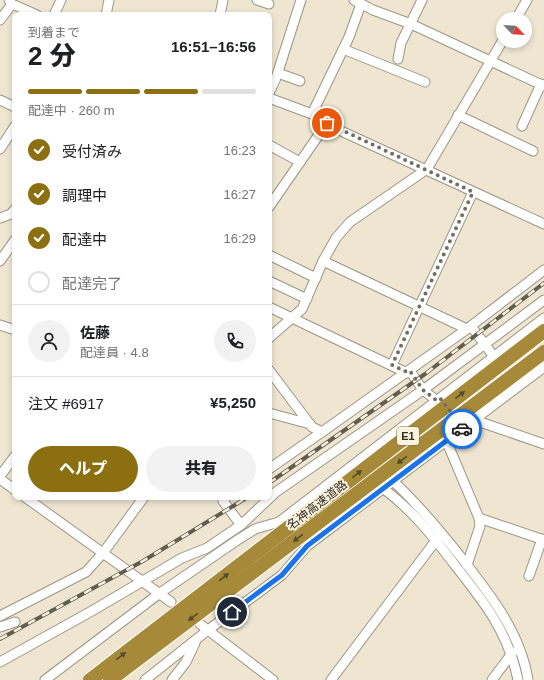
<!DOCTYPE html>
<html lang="ja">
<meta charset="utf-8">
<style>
:root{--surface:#fff;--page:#f2f2f2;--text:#202124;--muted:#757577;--line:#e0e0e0;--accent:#8b6f10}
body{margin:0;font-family:Helvetica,"Noto Sans JP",sans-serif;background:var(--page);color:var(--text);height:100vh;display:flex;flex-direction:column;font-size:15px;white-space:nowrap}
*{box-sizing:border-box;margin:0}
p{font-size:13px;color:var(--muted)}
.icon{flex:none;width:22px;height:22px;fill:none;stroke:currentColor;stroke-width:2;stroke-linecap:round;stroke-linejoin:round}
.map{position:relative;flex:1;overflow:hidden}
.sheet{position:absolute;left:12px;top:12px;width:260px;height:488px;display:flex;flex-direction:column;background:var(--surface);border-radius:8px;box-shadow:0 2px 6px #0003}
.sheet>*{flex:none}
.needle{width:26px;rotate:115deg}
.fabs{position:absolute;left:496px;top:12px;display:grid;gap:8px}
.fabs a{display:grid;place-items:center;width:36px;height:36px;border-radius:50%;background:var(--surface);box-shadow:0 2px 6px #0003;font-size:20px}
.pin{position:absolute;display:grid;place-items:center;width:34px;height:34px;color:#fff;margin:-17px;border:2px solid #fff;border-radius:50%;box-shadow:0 1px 4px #0007}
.courier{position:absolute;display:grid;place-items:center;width:40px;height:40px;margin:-20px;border:3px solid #1a73e8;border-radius:50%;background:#fff;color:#222;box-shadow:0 1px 5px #0007}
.head em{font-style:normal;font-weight:800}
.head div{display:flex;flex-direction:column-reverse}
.head{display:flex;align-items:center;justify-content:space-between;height:68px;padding:0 16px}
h1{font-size:26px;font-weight:800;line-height:30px}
.bar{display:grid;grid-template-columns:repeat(4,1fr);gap:6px 4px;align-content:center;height:48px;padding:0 16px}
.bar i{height:5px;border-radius:3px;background:var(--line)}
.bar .selected{background:var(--accent)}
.bar p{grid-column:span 4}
.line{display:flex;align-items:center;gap:10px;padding:0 16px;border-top:1px solid var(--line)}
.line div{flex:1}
.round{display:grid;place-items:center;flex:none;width:42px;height:42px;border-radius:21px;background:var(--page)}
ol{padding:0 16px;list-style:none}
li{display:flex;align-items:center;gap:12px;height:44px}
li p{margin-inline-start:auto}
li .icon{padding:4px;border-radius:50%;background:var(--accent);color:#fff;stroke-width:4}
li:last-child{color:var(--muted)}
li i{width:22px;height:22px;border:2px solid var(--line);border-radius:50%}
.cta{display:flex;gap:8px;margin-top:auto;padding:8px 16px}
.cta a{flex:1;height:46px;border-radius:24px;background:var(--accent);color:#fff;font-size:16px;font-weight:800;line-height:46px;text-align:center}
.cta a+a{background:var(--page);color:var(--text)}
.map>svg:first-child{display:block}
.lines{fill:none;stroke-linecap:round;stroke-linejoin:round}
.minor-casing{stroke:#9d9582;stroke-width:11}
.minor{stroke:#fff;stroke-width:9}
.rail-casing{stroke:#615d51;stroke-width:4}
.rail{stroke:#fbf3de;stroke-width:2.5;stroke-dasharray:8;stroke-linecap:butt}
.highway-bridge-casing{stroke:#fff;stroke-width:16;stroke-linecap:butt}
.highway-bridge{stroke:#a68a39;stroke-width:14}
.oneway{fill:#544a2c}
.done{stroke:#736e62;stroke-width:4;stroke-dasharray:0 7.2}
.route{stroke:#1a73e8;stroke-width:5}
.labels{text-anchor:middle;stroke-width:4;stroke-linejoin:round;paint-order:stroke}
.shield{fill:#fbf3de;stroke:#6e695d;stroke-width:1}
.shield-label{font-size:11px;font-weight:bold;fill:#312e26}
.street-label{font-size:12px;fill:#312e26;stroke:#fbf3de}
</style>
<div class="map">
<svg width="544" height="680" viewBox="0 0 544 680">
<rect width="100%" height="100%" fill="#eee6d1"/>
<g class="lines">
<g class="minor-casing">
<g id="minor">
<path d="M 9,0 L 12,4 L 37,15"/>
<path d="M 257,0 L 269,4"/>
<path d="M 354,0 L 373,10 L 411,24 L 544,86"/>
<path d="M 54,15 L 61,0"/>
<path d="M 106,15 L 109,0"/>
<path d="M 220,15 L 223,0"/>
<path d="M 516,19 L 527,0"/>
<path d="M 0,20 L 12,4"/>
<path d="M 343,49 L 425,82"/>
<path d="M 398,59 L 401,43 L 422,0"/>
<path d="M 278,73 L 300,81"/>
<path d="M 269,93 L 276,78 L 301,0"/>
<path d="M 269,98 L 312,114 L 341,131 L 544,224"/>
<path d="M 0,100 L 15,107"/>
<path d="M 312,114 L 349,37 L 361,4"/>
<path d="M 458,115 L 533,151"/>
<path d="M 522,126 L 541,84"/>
<path d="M 269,145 L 300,162"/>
<path d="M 0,149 L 15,126"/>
<path d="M 269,207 L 327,123"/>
<path d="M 0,218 L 11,214 L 15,209"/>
<path d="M 269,255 L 316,278"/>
<path d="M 0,261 L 15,240"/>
<path d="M 323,261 L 467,329"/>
<path d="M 269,281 L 307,299"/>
<path d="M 269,307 L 407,373"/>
<path d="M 0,325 L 15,330"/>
<path d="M 471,326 L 513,382"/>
<path d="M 269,338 L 302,309 L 323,261 L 336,238 L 350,222 L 427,169 L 503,40"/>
<path d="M 392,365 L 473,192"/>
<path d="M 269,370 L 312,427 L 322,432 L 467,329 L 544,270"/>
<path d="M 410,371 L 423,390 L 436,400"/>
<path d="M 269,413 L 310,424"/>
<path d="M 476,419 L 483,423 L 544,444"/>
<path d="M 446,440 L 479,518 L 480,526 L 467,565"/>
<path d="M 269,469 L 322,432"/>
<path d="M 0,476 L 15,456"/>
<path d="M 0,479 L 15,490"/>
<path d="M 393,481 C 420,506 442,533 464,561 C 492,597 521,634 528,680"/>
<path d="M 384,489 C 412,510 433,536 454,564 C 484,602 508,631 518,680"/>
<path d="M 25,497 L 171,602"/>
<path d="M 226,497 L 223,501 L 241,525"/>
<path d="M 479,518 L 544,540"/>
<path d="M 529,576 L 542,539"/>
<path d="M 0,616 L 86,572 L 103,553 L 144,497"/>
<path d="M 200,624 L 273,680"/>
<path d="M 0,627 L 15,622"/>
<path d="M 0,662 L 90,612 L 182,558 L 207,548 L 241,525 L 276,492 L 423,390 L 544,300"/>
<path d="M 45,680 L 160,593 L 239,539 L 255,529 L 279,522 L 544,318"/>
<path d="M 145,680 L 208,630 L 282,575 L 307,546 L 544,367"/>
<path d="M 172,680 L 186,662 L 195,643"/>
<path d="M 331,680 L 440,535"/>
<path d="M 492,680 L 513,652"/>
</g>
</g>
<use href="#minor" class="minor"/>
<g class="rail-casing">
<g id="rail">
<path d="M 269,483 L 425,374 L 544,283"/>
<path d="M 0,639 L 143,561 L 248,497"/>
</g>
</g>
<use href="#rail" class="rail"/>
<g class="highway-bridge-casing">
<g id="highway-bridge">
<path d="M 90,680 L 544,331"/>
<path d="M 110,680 L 544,352"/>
</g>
</g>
<use href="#highway-bridge" class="highway-bridge"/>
</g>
<defs><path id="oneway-solid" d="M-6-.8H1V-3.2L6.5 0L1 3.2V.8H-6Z"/></defs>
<g class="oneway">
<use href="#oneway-solid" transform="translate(460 395) rotate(-38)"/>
<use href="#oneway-solid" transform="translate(402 460) rotate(143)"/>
<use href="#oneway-solid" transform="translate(357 474) rotate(-38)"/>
<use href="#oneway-solid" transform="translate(298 538) rotate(143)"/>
<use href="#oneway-solid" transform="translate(224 577) rotate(-38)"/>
<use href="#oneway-solid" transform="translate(193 617) rotate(143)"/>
<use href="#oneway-solid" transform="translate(121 656) rotate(-38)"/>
</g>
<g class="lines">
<path class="done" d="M 327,123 L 473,192 L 392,365 L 407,372 L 410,371 L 423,390 L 436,400 L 440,398 L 463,428 L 462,429"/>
<path class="route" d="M 232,612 L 282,575 L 307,546 L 462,429"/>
</g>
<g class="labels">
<rect class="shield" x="397" y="427" width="22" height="18" rx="3"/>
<g class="shield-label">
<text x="408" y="440">E1</text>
</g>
<g class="street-label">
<text transform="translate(317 505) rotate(-38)" y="4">名神高速道路</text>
</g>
</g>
</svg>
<div class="fabs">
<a><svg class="needle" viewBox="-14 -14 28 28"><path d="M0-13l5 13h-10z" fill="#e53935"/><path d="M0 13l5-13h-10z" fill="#757577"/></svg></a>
</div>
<div class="pin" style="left:327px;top:123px;background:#ea580c"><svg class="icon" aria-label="bag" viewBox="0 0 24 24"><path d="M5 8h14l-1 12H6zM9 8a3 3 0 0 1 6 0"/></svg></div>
<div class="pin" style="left:232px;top:612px;background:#1f2937"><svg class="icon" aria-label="home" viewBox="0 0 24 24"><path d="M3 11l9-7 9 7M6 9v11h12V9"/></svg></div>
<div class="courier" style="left:462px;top:429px"><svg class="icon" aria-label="car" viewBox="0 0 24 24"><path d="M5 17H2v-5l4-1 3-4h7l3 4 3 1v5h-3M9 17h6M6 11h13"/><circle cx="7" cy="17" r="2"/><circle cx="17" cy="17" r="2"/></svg></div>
<section class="sheet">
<div class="head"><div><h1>2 分</h1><p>到着まで</p></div><em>16:51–16:56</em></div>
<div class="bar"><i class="selected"></i><i class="selected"></i><i class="selected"></i><i></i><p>配達中 · 260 m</p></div>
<ol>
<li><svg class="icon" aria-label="check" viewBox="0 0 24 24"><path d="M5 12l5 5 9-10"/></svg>受付済み<p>16:23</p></li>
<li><svg class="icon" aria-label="check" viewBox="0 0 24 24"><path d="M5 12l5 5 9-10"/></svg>調理中<p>16:27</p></li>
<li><svg class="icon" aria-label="check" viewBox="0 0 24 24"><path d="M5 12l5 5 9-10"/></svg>配達中<p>16:29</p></li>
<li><i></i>配達完了</li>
</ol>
<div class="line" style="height:72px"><a class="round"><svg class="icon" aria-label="person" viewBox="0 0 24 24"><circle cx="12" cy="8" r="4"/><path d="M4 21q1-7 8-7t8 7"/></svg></a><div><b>佐藤</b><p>配達員 · 4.8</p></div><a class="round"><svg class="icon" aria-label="phone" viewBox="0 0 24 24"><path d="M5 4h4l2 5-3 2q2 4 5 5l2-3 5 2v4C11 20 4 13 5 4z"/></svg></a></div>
<div class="line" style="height:52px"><div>注文 #6917</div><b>¥5,250</b></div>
<div class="cta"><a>ヘルプ</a><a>共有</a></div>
</section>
</div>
